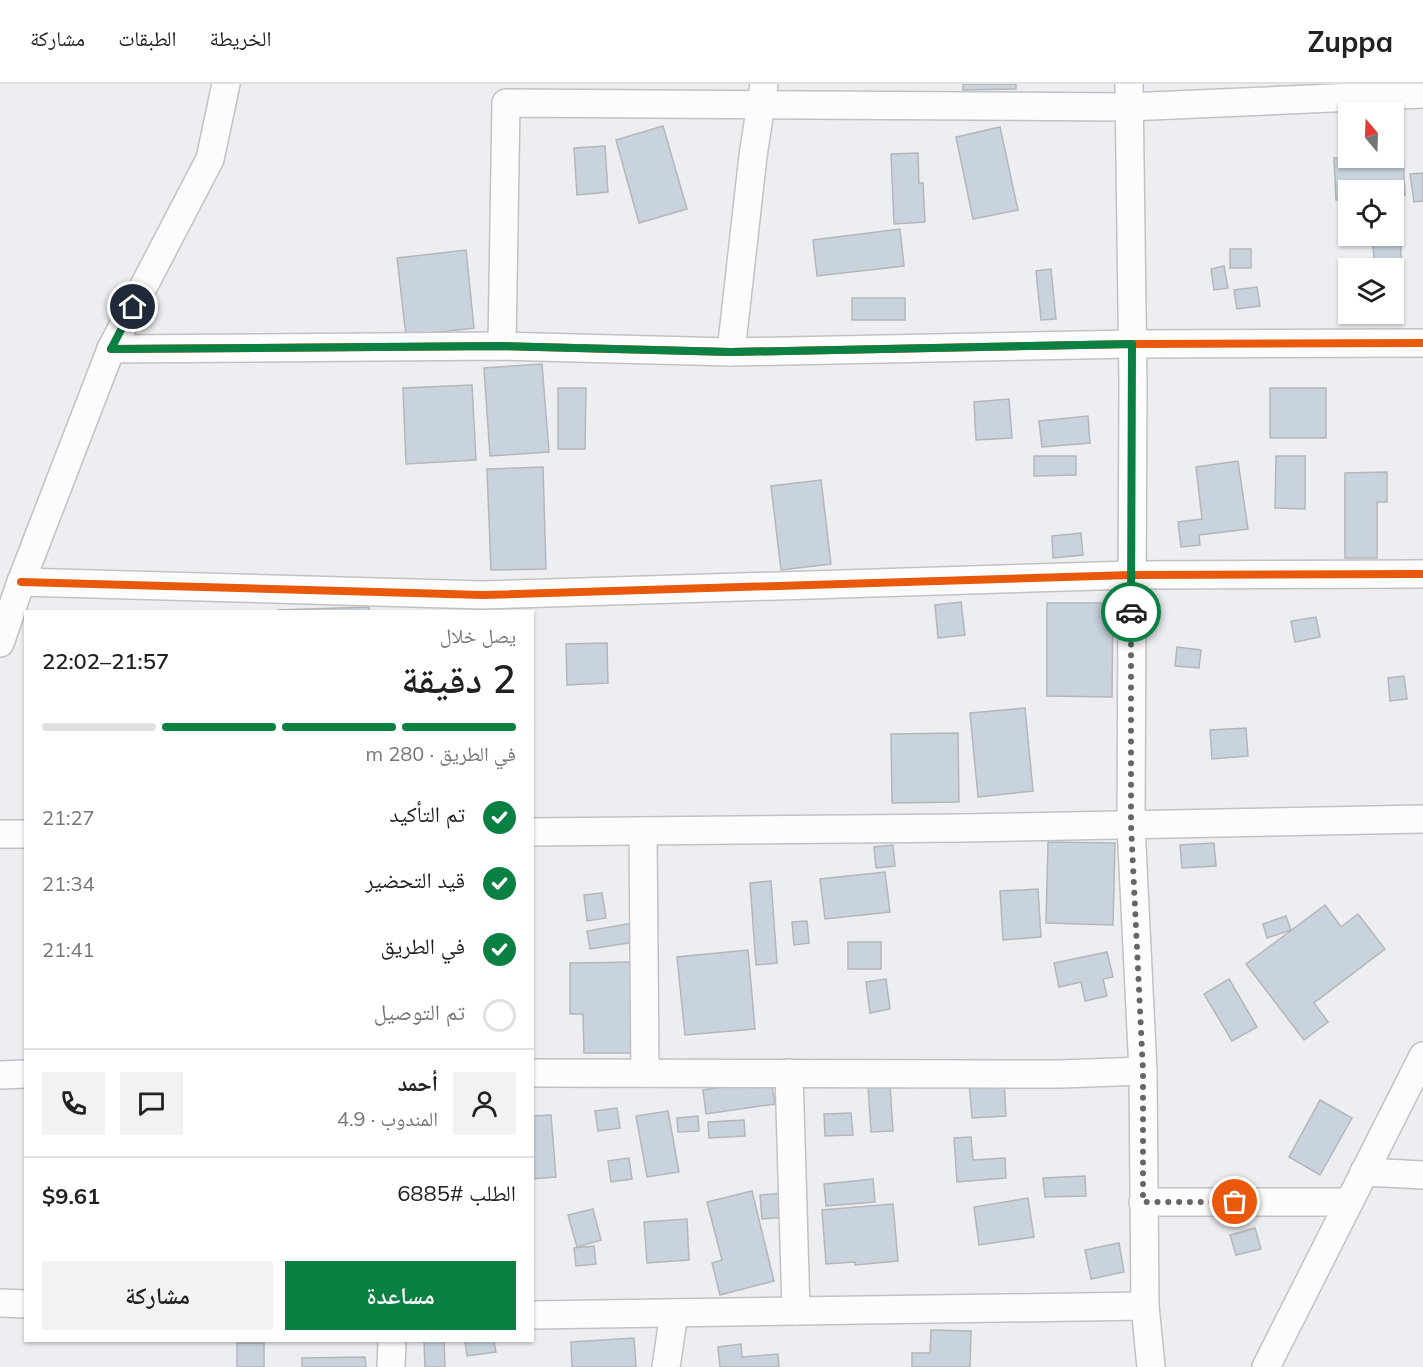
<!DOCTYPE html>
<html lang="ar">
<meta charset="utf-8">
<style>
:root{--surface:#fff;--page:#f2f2f2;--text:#202124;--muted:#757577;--line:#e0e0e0;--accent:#0b8043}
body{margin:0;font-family:Mulish,"Noto Naskh Arabic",sans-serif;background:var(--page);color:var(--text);direction:rtl;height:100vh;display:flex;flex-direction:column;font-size:22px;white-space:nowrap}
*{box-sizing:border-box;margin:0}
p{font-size:20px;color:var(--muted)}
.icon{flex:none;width:33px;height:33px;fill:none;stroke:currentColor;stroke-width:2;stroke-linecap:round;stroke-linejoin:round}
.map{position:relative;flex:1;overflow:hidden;direction:ltr}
.details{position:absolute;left:24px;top:526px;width:510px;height:732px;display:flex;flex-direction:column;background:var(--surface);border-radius:0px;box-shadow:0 2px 4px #0004;direction:rtl}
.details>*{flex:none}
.needle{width:39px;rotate:341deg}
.tools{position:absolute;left:1338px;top:18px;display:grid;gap:12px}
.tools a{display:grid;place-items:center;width:66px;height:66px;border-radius:0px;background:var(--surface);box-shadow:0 2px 4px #0004;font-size:30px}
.pin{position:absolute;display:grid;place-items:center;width:51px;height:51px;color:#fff;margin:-26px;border:3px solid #fff;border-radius:50%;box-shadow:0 2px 6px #0007}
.courier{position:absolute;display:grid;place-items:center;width:60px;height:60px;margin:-30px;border:4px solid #0b8043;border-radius:50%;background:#fff;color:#222;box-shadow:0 2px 8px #0007}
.summary em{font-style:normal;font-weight:600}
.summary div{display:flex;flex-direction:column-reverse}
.summary{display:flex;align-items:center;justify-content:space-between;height:102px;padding:0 18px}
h1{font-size:39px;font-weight:600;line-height:45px}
.bar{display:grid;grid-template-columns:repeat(4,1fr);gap:9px 6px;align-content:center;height:72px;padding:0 18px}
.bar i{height:8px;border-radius:4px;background:var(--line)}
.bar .current{background:var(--accent)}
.bar p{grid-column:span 4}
.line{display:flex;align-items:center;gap:15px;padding:0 18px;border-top:2px solid var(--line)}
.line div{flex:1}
.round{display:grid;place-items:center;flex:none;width:63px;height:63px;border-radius:0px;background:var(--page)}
ol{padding:0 18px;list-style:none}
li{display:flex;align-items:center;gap:18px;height:66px}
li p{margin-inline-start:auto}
li .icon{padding:6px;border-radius:50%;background:var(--accent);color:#fff;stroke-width:4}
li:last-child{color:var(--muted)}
li i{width:33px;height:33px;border:3px solid var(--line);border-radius:50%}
.cta{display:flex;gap:12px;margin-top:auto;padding:12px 18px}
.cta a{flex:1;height:69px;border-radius:0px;background:var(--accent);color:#fff;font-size:24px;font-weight:600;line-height:69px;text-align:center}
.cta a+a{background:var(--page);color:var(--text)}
header{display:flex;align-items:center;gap:36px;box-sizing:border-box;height:84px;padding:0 30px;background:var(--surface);border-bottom:2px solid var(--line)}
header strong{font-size:28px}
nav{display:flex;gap:33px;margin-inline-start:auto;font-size:21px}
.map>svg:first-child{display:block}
.building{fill:#c8d3de;stroke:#b5b6b9;stroke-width:1.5}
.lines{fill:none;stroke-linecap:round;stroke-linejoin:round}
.minor-casing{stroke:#c1c2c4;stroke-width:30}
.minor{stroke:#fcfcfd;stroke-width:27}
.cycleway-casing{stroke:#fff;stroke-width:11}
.cycleway{stroke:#e8590c;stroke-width:8}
.done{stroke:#646668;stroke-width:6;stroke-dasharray:0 10.8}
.route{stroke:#0b8043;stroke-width:8}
</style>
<header>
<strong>Zuppa</strong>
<nav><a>الخريطة</a><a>الطبقات</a><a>مشاركة</a></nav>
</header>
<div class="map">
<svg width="1423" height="1283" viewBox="0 0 1423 1283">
<rect width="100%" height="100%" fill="#edeef1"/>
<g class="building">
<path d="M 963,0 L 1016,0 L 1016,5 L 963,6 Z"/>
<path d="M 663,42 L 687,125 L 639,139 L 616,56 Z"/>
<path d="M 1000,43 L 1018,126 L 973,135 L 956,53 Z"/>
<path d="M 605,62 L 608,108 L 577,111 L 574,64 Z"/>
<path d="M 918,69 L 919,99 L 923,99 L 925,138 L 894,140 L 891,70 Z"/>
<path d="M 1394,70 L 1403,70 L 1405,111 L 1394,112 L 1394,106 L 1348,106 L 1348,115 L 1336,116 L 1334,74 L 1394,74 Z"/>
<path d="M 1423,89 L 1423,117 L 1414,118 L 1410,90 Z"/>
<path d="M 1394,144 L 1399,144 L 1403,197 L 1394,198 L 1394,184 L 1375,184 L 1372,152 L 1394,152 Z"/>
<path d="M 900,145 L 904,182 L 817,192 L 813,156 Z"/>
<rect x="1230" y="165" width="21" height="19"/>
<path d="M 466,166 L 474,244 L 406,252 L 397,174 Z"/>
<path d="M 1224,182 L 1228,204 L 1214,206 L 1211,185 Z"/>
<path d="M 1051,185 L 1056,235 L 1041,236 L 1036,187 Z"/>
<path d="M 1257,203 L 1260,222 L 1237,225 L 1234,206 Z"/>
<rect x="852" y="214" width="53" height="22"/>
<path d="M 542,280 L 549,368 L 490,372 L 484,284 Z"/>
<path d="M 472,301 L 476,376 L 406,380 L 403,304 Z"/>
<path d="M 558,304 L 586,304 L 585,365 L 558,365 Z"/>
<rect x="1270" y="304" width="56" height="50"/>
<path d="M 1009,315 L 1012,354 L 976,356 L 974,318 Z"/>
<path d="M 1088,332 L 1090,359 L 1042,363 L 1039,337 Z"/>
<path d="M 1034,372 L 1076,372 L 1076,391 L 1034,392 Z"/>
<path d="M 1276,372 L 1305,372 L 1305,425 L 1275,424 Z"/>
<path d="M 1238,377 L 1248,445 L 1199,451 L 1200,461 L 1181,463 L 1178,438 L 1202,435 L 1196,383 Z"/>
<path d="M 543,383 L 546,485 L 491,486 L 487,385 Z"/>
<path d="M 1387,388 L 1387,418 L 1377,418 L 1377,474 L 1345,474 L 1345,389 Z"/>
<path d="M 821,396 L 831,480 L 781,486 L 771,402 Z"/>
<path d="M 1081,449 L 1083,471 L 1053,474 L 1052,452 Z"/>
<path d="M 961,518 L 965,551 L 938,554 L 935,521 Z"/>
<path d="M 1047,519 L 1113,519 L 1112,613 L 1047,612 Z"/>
<path d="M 369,523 L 369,528 L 278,528 L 278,526 Z"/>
<path d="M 1316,533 L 1320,553 L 1295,558 L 1291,537 Z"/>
<path d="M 607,559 L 608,599 L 567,601 L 566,560 Z"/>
<path d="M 1177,563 L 1201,566 L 1199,584 L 1175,582 Z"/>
<path d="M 1404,592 L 1407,615 L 1390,617 L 1388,594 Z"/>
<path d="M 1025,624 L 1033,707 L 978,713 L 970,629 Z"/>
<path d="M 1246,644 L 1248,672 L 1212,675 L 1210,646 Z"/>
<path d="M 958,649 L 959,718 L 892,719 L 891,650 Z"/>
<path d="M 1048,758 L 1115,759 L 1113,841 L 1046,839 Z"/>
<path d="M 1214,759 L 1216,782 L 1182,784 L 1180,761 Z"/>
<path d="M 893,761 L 895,782 L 876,784 L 874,763 Z"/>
<path d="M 885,788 L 890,828 L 825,835 L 820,795 Z"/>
<path d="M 771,797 L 777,879 L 756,881 L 750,799 Z"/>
<path d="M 1038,805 L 1041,853 L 1003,856 L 1000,807 Z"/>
<path d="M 602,809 L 606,834 L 587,837 L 584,811 Z"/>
<path d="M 1325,821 L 1341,843 L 1358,830 L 1385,865 L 1314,919 L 1328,938 L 1304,956 L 1246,880 Z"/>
<path d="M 1286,832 L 1291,846 L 1267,854 L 1263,840 Z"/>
<path d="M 807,837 L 809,859 L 794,861 L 792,838 Z"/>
<path d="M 632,839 L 635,858 L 590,865 L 587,847 Z"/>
<rect x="848" y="858" width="33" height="27"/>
<path d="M 748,866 L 755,945 L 685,951 L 677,873 Z"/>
<path d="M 1107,868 L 1113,893 L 1103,895 L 1107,912 L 1085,917 L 1081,898 L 1059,903 L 1054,879 Z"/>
<path d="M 639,878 L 640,969 L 584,969 L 583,930 L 570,930 L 570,879 Z"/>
<path d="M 886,895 L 890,925 L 870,929 L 866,898 Z"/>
<path d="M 1229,895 L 1257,943 L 1232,957 L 1204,910 Z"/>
<path d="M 771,996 L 775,1020 L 706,1030 L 703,1006 Z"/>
<path d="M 1004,996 L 1006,1032 L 972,1034 L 969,998 Z"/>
<path d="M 890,1000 L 893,1047 L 871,1048 L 868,1002 Z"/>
<path d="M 1320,1016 L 1352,1034 L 1320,1091 L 1289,1073 Z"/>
<path d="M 617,1024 L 620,1044 L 598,1047 L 595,1027 Z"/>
<path d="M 668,1027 L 679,1088 L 647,1093 L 636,1032 Z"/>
<path d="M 851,1029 L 853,1051 L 825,1052 L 824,1030 Z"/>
<path d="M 551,1031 L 556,1093 L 532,1095 L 532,1032 Z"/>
<path d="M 698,1032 L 699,1047 L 678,1048 L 677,1034 Z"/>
<path d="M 744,1036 L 745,1052 L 709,1054 L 708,1038 Z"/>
<path d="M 971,1053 L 973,1076 L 1005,1074 L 1006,1094 L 957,1098 L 954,1054 Z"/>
<path d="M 629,1074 L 632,1095 L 611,1098 L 608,1077 Z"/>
<path d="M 1085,1092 L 1086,1112 L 1045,1113 L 1043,1094 Z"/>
<path d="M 873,1095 L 875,1118 L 826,1122 L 824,1100 Z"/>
<path d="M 752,1107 L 774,1197 L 720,1211 L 712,1179 L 722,1176 L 707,1118 Z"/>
<path d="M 784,1109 L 786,1133 L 762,1135 L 760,1111 Z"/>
<path d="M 1028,1114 L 1034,1153 L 979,1161 L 974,1123 Z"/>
<path d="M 893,1120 L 898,1177 L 855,1181 L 855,1178 L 826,1180 L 822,1126 Z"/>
<path d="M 593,1125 L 601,1156 L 577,1163 L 568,1131 Z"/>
<path d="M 687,1135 L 689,1176 L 647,1179 L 644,1138 Z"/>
<path d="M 1255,1144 L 1261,1165 L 1236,1171 L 1230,1151 Z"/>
<path d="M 1119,1159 L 1124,1188 L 1091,1195 L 1085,1166 Z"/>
<path d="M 594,1162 L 596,1180 L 576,1182 L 574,1164 Z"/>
<path d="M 931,1246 L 971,1247 L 970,1283 L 912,1283 L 912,1269 L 930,1269 Z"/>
<path d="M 634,1254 L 636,1283 L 572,1283 L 571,1258 Z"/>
<path d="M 424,1257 L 444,1257 L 445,1283 L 425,1283 Z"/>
<path d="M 465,1257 L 494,1257 L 496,1268 L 467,1272 Z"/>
<rect x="237" y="1259" width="27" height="24"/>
<path d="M 741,1260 L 742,1273 L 778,1270 L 779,1283 L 720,1283 L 718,1263 Z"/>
<path d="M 365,1273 L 366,1283 L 302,1283 L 302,1274 Z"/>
</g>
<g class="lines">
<g class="minor-casing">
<g id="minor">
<path d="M 1129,0 L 1133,300 L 1131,741 L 1143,987 L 1145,1222 L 1151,1283"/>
<path d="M 502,262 L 506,19 L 1128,23 L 1423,10"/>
<path d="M 111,265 L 502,262 L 731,268 L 1132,260 L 1423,259"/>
<path d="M 731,268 L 753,72 L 764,0"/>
<path d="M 21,498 L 483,511 L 1131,491 L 1423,490"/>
<path d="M 0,559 L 21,498 L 111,265 L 210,75 L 226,0"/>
<path d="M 643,747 L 645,989"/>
<path d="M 532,748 L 961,744 L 1423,735"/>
<path d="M 0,750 L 26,750"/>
<path d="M 532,989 L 1061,990 L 1143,987"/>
<path d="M 789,989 L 796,1227"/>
<path d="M 0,991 L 26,990"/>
<path d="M 1364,1088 L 1423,1091"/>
<path d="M 1143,1118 L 1349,1118"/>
<path d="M 0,1219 L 26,1220"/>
<path d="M 532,1231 L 1145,1222"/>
<path d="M 391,1283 L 392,1257"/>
<path d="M 666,1283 L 674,1229"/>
<path d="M 1266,1283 L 1423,972"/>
</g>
</g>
<use href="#minor" class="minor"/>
<g class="cycleway-casing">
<g id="cycleway">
<path d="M 111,265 L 502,262 L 731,268 L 1132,260 L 1423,259"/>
<path d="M 21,498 L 483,511 L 1131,491 L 1423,490"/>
</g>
</g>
<use href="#cycleway" class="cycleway"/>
</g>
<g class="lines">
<path class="done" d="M 1131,528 L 1131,741 L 1143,987 L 1143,1118 L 1235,1118"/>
<path class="route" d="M 133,223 L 111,265 L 502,262 L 731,268 L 1132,260 L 1131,528"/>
</g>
</svg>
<div class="tools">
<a><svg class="needle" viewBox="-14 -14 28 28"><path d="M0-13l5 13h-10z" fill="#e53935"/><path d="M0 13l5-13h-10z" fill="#757577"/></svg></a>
<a><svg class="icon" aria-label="locate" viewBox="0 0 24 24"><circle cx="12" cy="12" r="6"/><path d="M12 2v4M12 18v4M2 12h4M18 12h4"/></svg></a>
<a><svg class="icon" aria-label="layers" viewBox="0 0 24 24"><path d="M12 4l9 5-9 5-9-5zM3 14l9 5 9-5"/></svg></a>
</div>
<div class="pin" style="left:1235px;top:1118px;background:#ea580c"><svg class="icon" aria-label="bag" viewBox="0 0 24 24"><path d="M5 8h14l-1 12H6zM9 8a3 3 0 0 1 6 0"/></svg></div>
<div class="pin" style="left:133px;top:223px;background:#1f2937"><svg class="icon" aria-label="home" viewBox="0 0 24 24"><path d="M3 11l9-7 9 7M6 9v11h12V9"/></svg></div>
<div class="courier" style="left:1131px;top:528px"><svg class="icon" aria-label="car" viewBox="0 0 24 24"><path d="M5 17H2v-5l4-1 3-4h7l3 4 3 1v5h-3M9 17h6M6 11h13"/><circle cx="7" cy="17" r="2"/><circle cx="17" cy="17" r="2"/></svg></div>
<section class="details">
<div class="summary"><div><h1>2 دقيقة</h1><p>يصل خلال</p></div><em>21:57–22:02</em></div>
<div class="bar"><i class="current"></i><i class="current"></i><i class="current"></i><i></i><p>في الطريق · 280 m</p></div>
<ol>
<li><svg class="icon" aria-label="check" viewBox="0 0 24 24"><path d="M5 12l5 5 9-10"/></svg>تم التأكيد<p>21:27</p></li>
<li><svg class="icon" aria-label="check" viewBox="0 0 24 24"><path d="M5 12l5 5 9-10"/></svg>قيد التحضير<p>21:34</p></li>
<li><svg class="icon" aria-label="check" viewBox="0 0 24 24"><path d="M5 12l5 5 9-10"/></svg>في الطريق<p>21:41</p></li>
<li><i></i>تم التوصيل</li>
</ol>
<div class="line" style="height:108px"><a class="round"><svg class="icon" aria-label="person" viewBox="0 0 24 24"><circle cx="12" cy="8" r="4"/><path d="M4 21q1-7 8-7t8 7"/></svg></a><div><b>أحمد</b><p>المندوب · 4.9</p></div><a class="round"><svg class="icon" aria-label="chat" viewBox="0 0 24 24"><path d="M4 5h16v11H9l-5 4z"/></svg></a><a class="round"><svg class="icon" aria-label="phone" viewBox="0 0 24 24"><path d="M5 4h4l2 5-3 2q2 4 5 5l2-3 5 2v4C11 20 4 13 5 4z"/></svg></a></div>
<div class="line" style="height:78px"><div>الطلب #6885</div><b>$9.61</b></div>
<div class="cta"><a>مساعدة</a><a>مشاركة</a></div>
</section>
</div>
